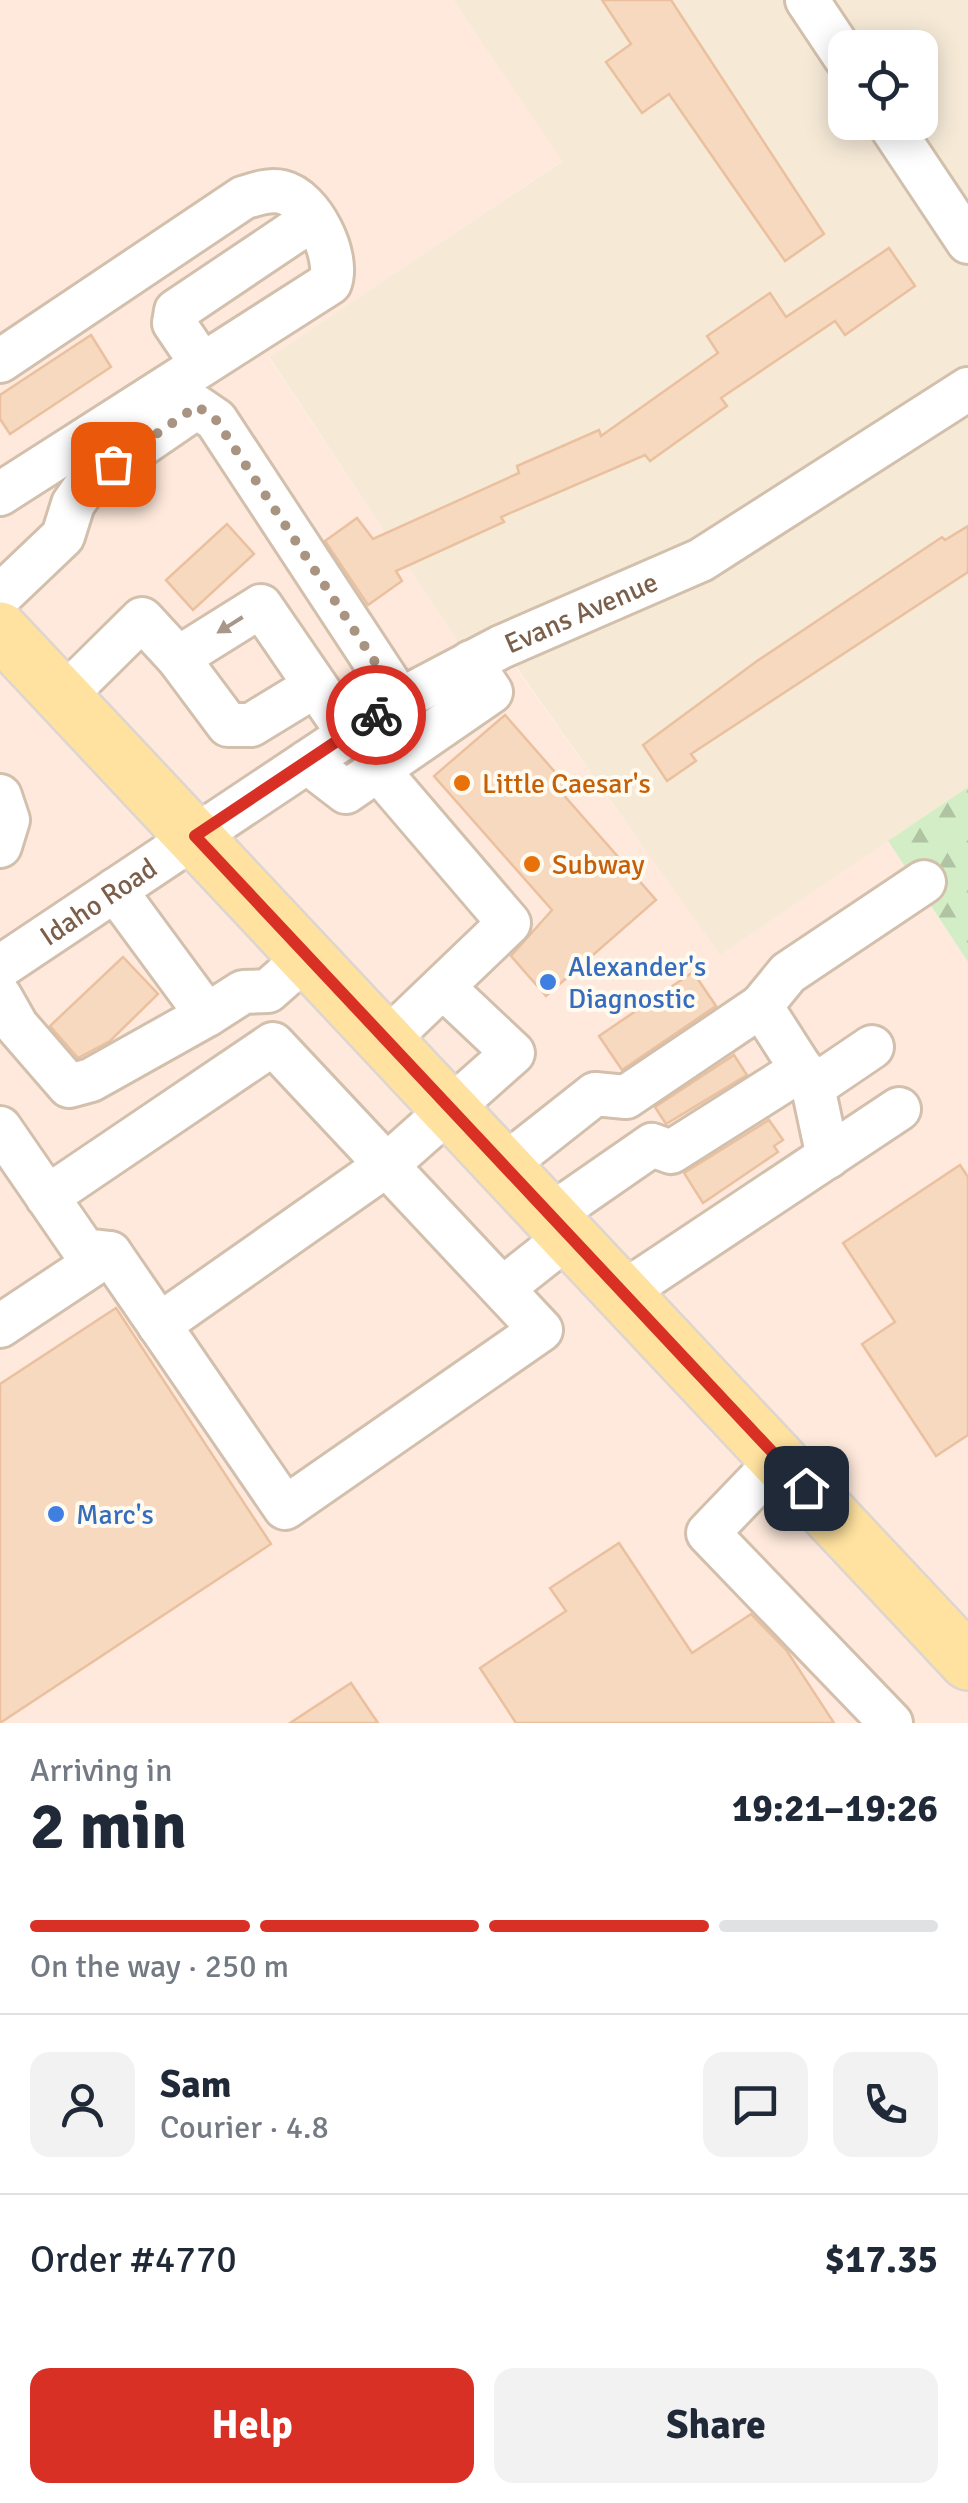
<!DOCTYPE html>
<meta charset="utf-8">
<style>
:root{--surface:#fff;--page:#f2f2f3;--text:#1f2937;--muted:#747a83;--line:#e0e1e3;--accent:#d93025}
body{margin:0;font-family:Signika,sans-serif;background:var(--page);color:var(--text);height:100vh;display:flex;flex-direction:column;font-size:38px;white-space:nowrap}
*{box-sizing:border-box;margin:0}
p{font-size:32px;color:var(--muted)}
.icon{flex:none;width:55px;height:55px;fill:none;stroke:currentColor;stroke-width:2;stroke-linecap:round;stroke-linejoin:round}
.map{position:relative;height:1723px;overflow:hidden}
.panel{display:flex;flex-direction:column;background:var(--surface);flex:1}
.panel>*{flex:none}
.tools{position:absolute;left:828px;top:30px;display:grid;gap:20px}
.tools a{display:grid;place-items:center;width:110px;height:110px;border-radius:20px;background:var(--surface);box-shadow:0 5px 25px #0003;font-size:50px}
.pin{position:absolute;display:grid;place-items:center;width:85px;height:85px;color:#fff;margin:-42px;border-radius:20px;box-shadow:0 5px 15px #0006}
.courier{position:absolute;display:grid;place-items:center;width:100px;height:100px;margin:-50px;border:8px solid #d93025;border-radius:50%;background:#fff;color:#222;box-shadow:0 2px 12px #0007}
.summary em{font-style:normal;font-weight:800}
.summary div{display:flex;flex-direction:column-reverse}
.summary{display:flex;align-items:center;justify-content:space-between;height:170px;padding:0 30px}
h1{font-size:65px;font-weight:800;line-height:75px}
.bar{display:grid;grid-template-columns:repeat(4,1fr);gap:15px 10px;align-content:center;height:120px;padding:0 30px}
.bar i{height:12px;border-radius:8px;background:var(--line)}
.bar .on{background:var(--accent)}
.bar p{grid-column:span 4}
.line{display:flex;align-items:center;gap:25px;padding:0 30px;border-top:2px solid var(--line)}
.line div{flex:1}
.round{display:grid;place-items:center;flex:none;width:105px;height:105px;border-radius:20px;background:var(--page)}
.cta{display:flex;gap:20px;margin-top:auto;padding:20px 30px}
.cta a{flex:1;height:115px;border-radius:20px;background:var(--accent);color:#fff;font-size:40px;font-weight:800;line-height:115px;text-align:center}
.cta a+a{background:var(--page);color:var(--text)}
.map>svg:first-child{display:block}
.residential{fill:#f6ead7;fill-rule:evenodd}
.commercial{fill:#ffe9dc}
.forest{fill:url(#forest-firs)}
.building{fill:#f6d9bf;stroke:#eac09e;stroke-width:2.5}
.lines{fill:none;stroke-linecap:round;stroke-linejoin:round}
.minor-casing{stroke:#d2c0ad;stroke-width:48}
.major-casing{stroke:#ddd5d0;stroke-width:60}
.minor{stroke:#fff;stroke-width:42}
.major{stroke:#ffe29f;stroke-width:55}
.oneway{fill:#a99789}
.done{stroke:#a99482;stroke-width:10;stroke-dasharray:0 18}
.route{stroke:#d93025;stroke-width:12}
.food-dot{fill:#e8710a;stroke:#fffbf1;stroke-width:4}
.shop-dot{fill:#3f7fe0;stroke:#fffbf1;stroke-width:4}
.labels{text-anchor:middle;stroke-width:8;stroke-linejoin:round;paint-order:stroke}
.street-label{font-size:28px;fill:#7b5f4a;stroke:#fffbf1}
.food-label{font-size:28px;fill:#c56008;stroke:#fffbf1;text-anchor:start}
.shop-label{font-size:28px;fill:#366cbe;stroke:#fffbf1;text-anchor:start}
</style>
<div class="map">
<svg width="968" height="1723" viewBox="0 0 968 1723">
<defs>
<pattern id="forest-firs" width="22" height="20" patternUnits="userSpaceOnUse" patternTransform="scale(2.5)"><rect width="22" height="20" fill="#d3eec6"/><path d="M5 1l3.5 6h-7zM16 11l3.5 6h-7z" fill="#b0c4a3"/></pattern>
</defs>
<rect width="100%" height="100%" fill="#fef7e9"/>
<path class="residential" d="M 453,0 L 968,0 L 968,787 L 720,956 L 502,647 L 471,662 L 269,357 L 561,162 ZM 845,48 L 920,48 L 920,122 L 845,122 Z"/>
<path class="commercial" d="M 0,0 L 453,0 L 562,161 L 269,358 L 471,661 L 501,647 L 720,955 L 888,841 L 968,962 L 968,1723 L 0,1723 Z"/>
<path class="forest" d="M 968,787 L 968,962 L 888,841 Z"/>
<g class="building">
<path d="M 602,0 L 671,0 L 824,234 L 785,261 L 669,94 L 642,113 L 606,62 L 631,44 Z"/>
<path d="M 889,248 L 915,286 L 845,335 L 835,321 L 721,398 L 727,406 L 650,461 L 645,455 L 501,517 L 504,522 L 396,571 L 402,581 L 368,605 L 325,541 L 357,518 L 373,539 L 519,473 L 517,466 L 599,430 L 601,436 L 718,353 L 707,336 L 770,293 L 786,317 Z"/>
<path d="M 91,335 L 111,367 L 10,434 L 0,419 L 0,395 Z"/>
<path d="M 227,524 L 254,554 L 193,610 L 166,580 Z"/>
<path d="M 968,526 L 968,572 L 691,754 L 696,761 L 667,781 L 643,745 L 757,661 L 942,537 L 945,540 Z"/>
<path d="M 505,715 L 568,787 L 561,792 L 656,900 L 546,996 L 511,956 L 552,910 L 434,776 Z"/>
<path d="M 123,957 L 158,994 L 110,1041 L 78,1058 L 50,1026 Z"/>
<path d="M 693,972 L 716,1006 L 622,1070 L 599,1036 Z"/>
<path d="M 734,1055 L 747,1075 L 666,1124 L 655,1107 Z"/>
<path d="M 769,1120 L 783,1140 L 774,1146 L 778,1152 L 703,1203 L 684,1173 Z"/>
<path d="M 960,1165 L 968,1177 L 968,1435 L 936,1456 L 862,1344 L 895,1322 L 843,1243 Z"/>
<path d="M 116,1308 L 271,1544 L 0,1723 L 0,1384 Z"/>
<path d="M 619,1543 L 692,1653 L 751,1614 L 787,1651 L 834,1723 L 516,1723 L 480,1668 L 566,1611 L 550,1588 Z"/>
<path d="M 351,1683 L 378,1723 L 290,1723 Z"/>
</g>
<g class="lines">
<g class="minor-casing">
<g id="minor">
<path d="M 807,0 L 845,57"/>
<path d="M 888,122 L 968,242"/>
<path d="M 197,357 L 174,323 L 176,311 L 295,231"/>
<path d="M 0,361 L 243,198 C 255,194 269,189 282,192 C 312,199 340,256 330,283 L 0,494"/>
<path d="M 0,596 L 63,536 L 73,504 L 89,481 L 197,407 L 216,420 L 400,700"/>
<path d="M 315,686 L 251,725 L 228,725 L 178,658 L 261,606 L 348,733"/>
<path d="M 62,698 L 142,619 L 178,658"/>
<path d="M 307,762 L 346,792 L 491,692 L 471,662"/>
<path d="M 378,770 L 509,923 L 388,1039"/>
<path d="M 0,796 L 8,820 L 0,846"/>
<path d="M 115,890 L 207,1015 L 243,992 L 268,991 L 309,955"/>
<path id="s1" d="M 0,967 L 400,700 L 501,647 L 701,560 L 968,389"/>
<path d="M 0,996 L 17,1026 L 69,1086 L 91,1080 L 207,1015"/>
<path d="M 761,1006 L 788,973 L 924,882"/>
<path d="M 813,1087 L 872,1047"/>
<path d="M 0,1128 L 84,1250 L 110,1253 L 285,1508 L 541,1330 L 273,1044 L 47,1197"/>
<path d="M 505,1165 L 595,1094 L 626,1097 L 761,1006 L 813,1087 L 828,1157"/>
<path d="M 551,1215 L 652,1145 L 671,1152 L 802,1069"/>
<path d="M 503,1288 L 570,1235"/>
<path d="M 624,1292 L 899,1109"/>
<path d="M 159,1325 L 388,1164 L 513,1053 L 443,987"/>
<path d="M 0,1326 L 110,1253"/>
<path d="M 779,1459 L 708,1533 L 891,1723"/>
</g>
</g>
<g class="major-casing">
<path id="major" d="M 0,630 L 968,1662"/>
</g>
<use href="#minor" class="minor"/>
<use href="#major" class="major"/>
</g>
<defs><path id="oneway-solid" d="M-6-.8H1V-3.2L6.5 0L1 3.2V.8H-6Z" transform="scale(2.5)"/></defs>
<use class="oneway" href="#oneway-solid" transform="translate(230 625) rotate(148)"/>
<g class="lines">
<path class="done" d="M 113,464 L 197,406 L 216,420 L 400,700 L 376,715"/>
<path class="route" d="M 376,715 L 195,836 L 806,1488"/>
</g>
<g class="food-dot">
<circle cx="462" cy="783" r="10"/>
<circle cx="532" cy="864" r="10"/>
</g>
<g class="shop-dot">
<circle cx="548" cy="982" r="10"/>
<circle cx="56" cy="1514" r="10"/>
</g>
<g class="labels">
<g class="street-label">
<text dy="10" stroke="none"><textPath href="#s1" startOffset="682">Evans Avenue</textPath></text>
<text dy="10" stroke="none"><textPath href="#s1" startOffset="118">Idaho Road</textPath></text>
</g>
<g class="food-label">
<text x="482" y="793">Little Caesar's</text>
<text x="552" y="874">Subway</text>
</g>
<g class="shop-label">
<text x="568" y="976">Alexander's<tspan x="568" dy="32">Diagnostic</tspan></text>
<text x="76" y="1524">Marc's</text>
</g>
</g>
</svg>
<div class="tools">
<a><svg class="icon" aria-label="locate" viewBox="0 0 24 24"><circle cx="12" cy="12" r="6"/><path d="M12 2v4M12 18v4M2 12h4M18 12h4"/></svg></a>
</div>
<div class="pin" style="left:113px;top:464px;background:#ea580c"><svg class="icon" aria-label="bag" viewBox="0 0 24 24"><path d="M5 8h14l-1 12H6zM9 8a3 3 0 0 1 6 0"/></svg></div>
<div class="pin" style="left:806px;top:1488px;background:#1f2937"><svg class="icon" aria-label="home" viewBox="0 0 24 24"><path d="M3 11l9-7 9 7M6 9v11h12V9"/></svg></div>
<div class="courier" style="left:376px;top:715px"><svg class="icon" aria-label="bike" viewBox="0 0 24 24"><circle cx="6" cy="16" r="4"/><circle cx="18" cy="16" r="4"/><path d="M6 16l4-8h5l3 8M10 8l3 8H6M13 5h3"/></svg></div>
</div>
<section class="panel">
<div class="summary"><div><h1>2 min</h1><p>Arriving in</p></div><em>19:21–19:26</em></div>
<div class="bar"><i class="on"></i><i class="on"></i><i class="on"></i><i></i><p>On the way · 250 m</p></div>
<div class="line" style="height:180px"><a class="round"><svg class="icon" aria-label="person" viewBox="0 0 24 24"><circle cx="12" cy="8" r="4"/><path d="M4 21q1-7 8-7t8 7"/></svg></a><div><b>Sam</b><p>Courier · 4.8</p></div><a class="round"><svg class="icon" aria-label="chat" viewBox="0 0 24 24"><path d="M4 5h16v11H9l-5 4z"/></svg></a><a class="round"><svg class="icon" aria-label="phone" viewBox="0 0 24 24"><path d="M5 4h4l2 5-3 2q2 4 5 5l2-3 5 2v4C11 20 4 13 5 4z"/></svg></a></div>
<div class="line" style="height:130px"><div>Order #4770</div><b>$17.35</b></div>
<div class="cta"><a>Help</a><a>Share</a></div>
</section>
